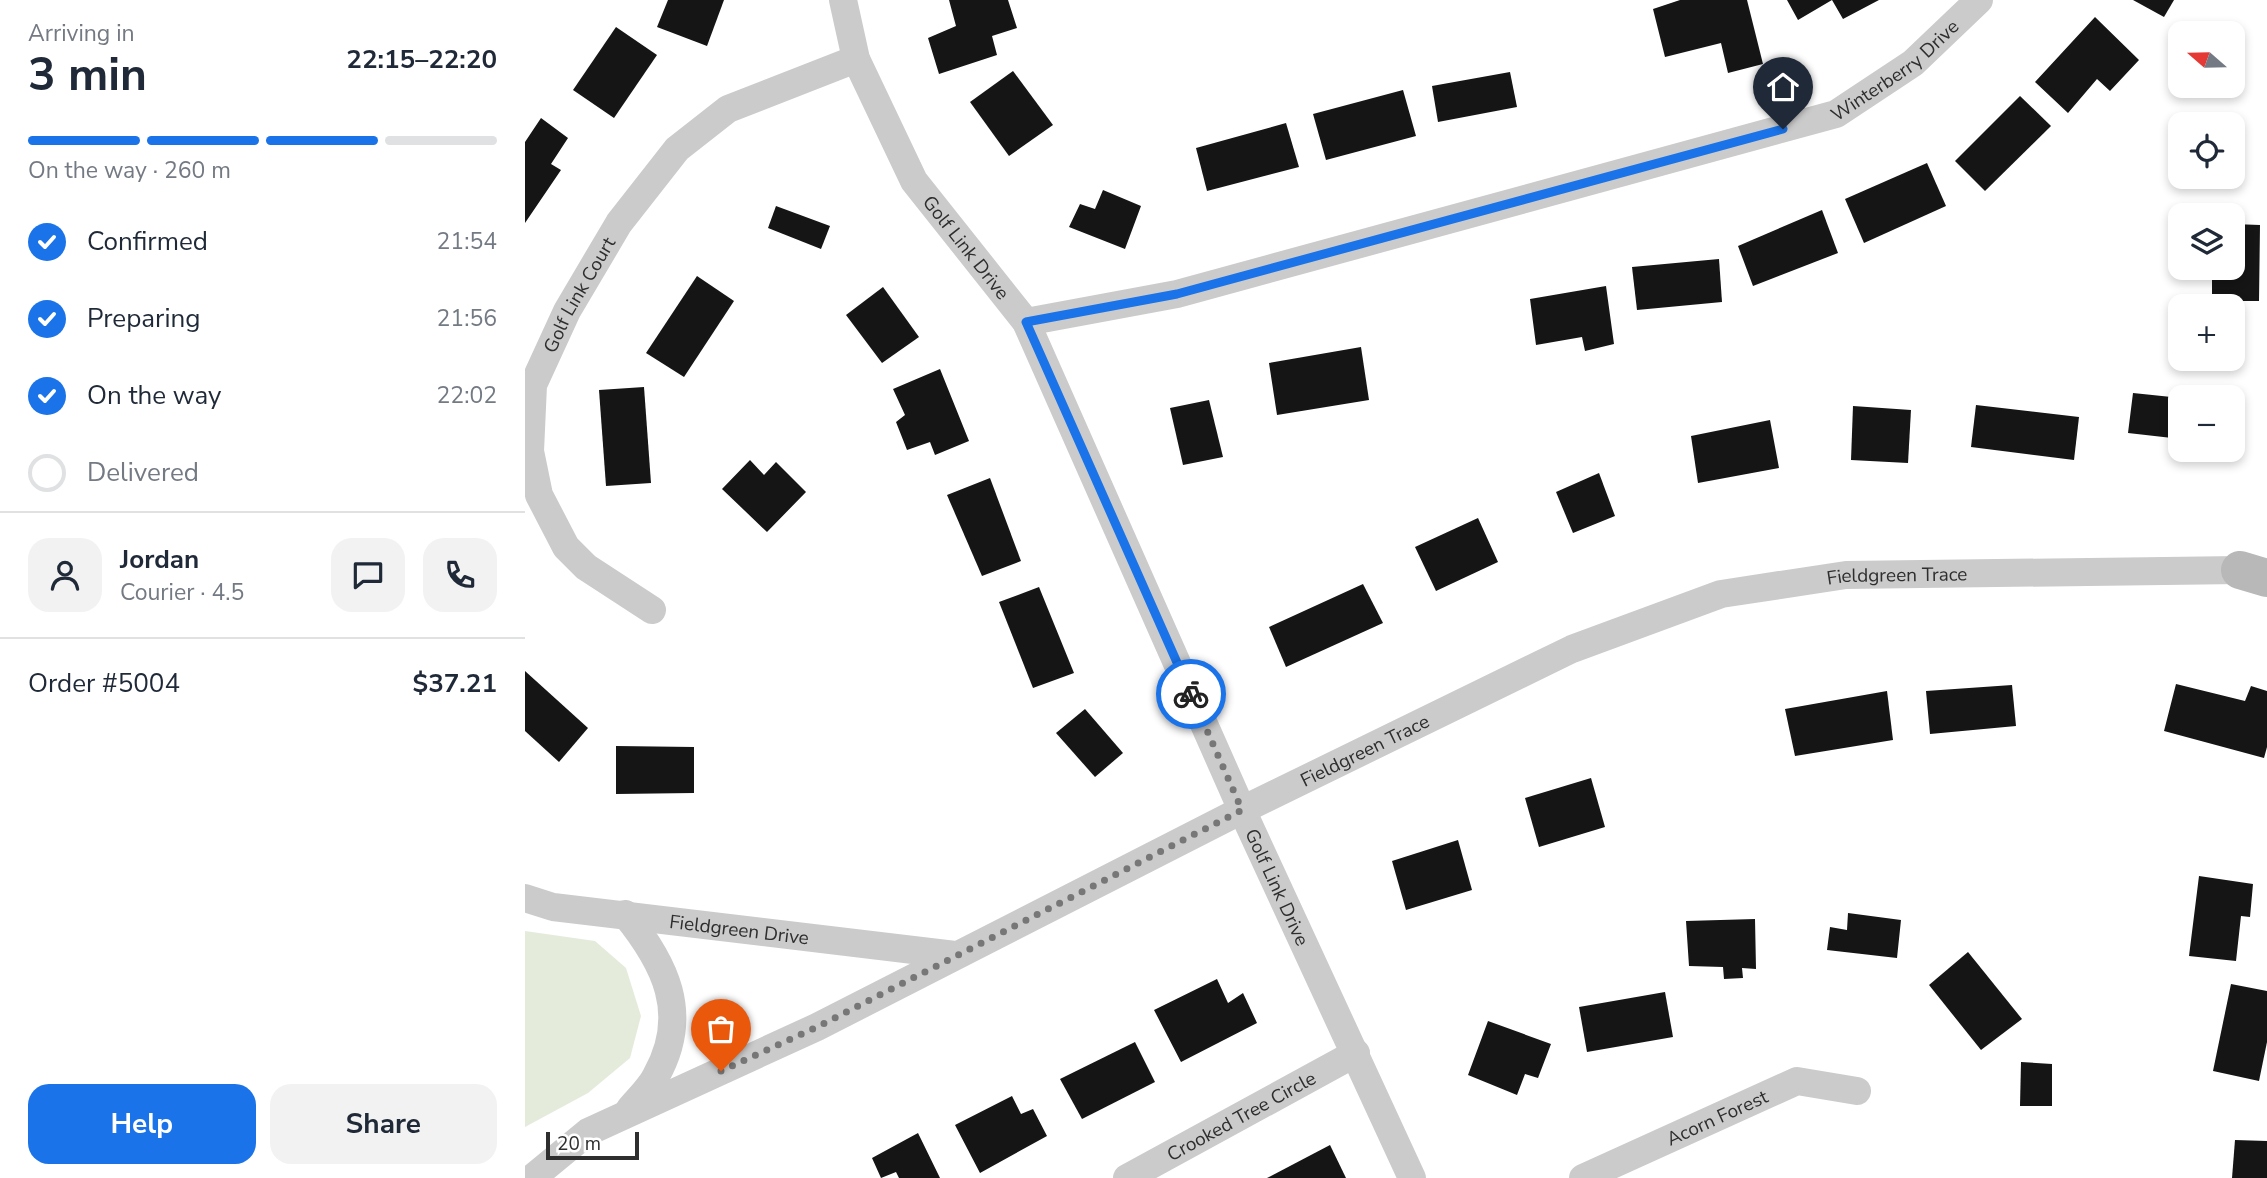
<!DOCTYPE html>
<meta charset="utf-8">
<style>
:root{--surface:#fff;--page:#f2f2f3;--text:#1f2937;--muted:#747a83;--line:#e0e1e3;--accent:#1a73e8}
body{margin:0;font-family:"Nunito Sans",sans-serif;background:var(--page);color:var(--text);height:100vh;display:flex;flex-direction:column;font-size:26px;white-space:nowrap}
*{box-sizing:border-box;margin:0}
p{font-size:23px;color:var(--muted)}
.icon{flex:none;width:38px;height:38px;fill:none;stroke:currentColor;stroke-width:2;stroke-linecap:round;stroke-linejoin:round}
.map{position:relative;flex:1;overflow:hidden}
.side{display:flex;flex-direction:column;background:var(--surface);width:525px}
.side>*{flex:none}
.needle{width:46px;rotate:290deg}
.tools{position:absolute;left:1643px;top:21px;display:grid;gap:14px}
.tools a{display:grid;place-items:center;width:77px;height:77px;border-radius:14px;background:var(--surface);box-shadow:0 4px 10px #0003;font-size:35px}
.scale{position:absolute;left:21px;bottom:18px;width:93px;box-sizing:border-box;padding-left:7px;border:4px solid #2e2e2e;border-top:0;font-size:19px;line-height:24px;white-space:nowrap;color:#2e2e2e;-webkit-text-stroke:5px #fff;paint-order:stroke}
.pin{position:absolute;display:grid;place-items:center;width:60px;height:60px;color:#fff;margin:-72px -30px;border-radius:50% 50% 50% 0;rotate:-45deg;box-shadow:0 0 7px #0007}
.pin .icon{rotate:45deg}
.courier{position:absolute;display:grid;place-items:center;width:70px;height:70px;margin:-35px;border:5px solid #1a73e8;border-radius:50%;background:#fff;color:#222;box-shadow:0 2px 9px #0007}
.summary em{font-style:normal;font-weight:700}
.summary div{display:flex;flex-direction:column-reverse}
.summary{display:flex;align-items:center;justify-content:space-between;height:119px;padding:0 28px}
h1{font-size:46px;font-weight:700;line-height:52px}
.bar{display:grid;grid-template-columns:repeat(4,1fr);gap:10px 7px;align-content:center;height:84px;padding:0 28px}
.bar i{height:9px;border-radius:5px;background:var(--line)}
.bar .on{background:var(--accent)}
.bar p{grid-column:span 4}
.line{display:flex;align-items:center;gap:18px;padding:0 28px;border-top:2px solid var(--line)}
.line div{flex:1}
.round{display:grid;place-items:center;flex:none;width:74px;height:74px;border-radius:21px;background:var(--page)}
ol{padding:0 28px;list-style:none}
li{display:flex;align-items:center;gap:21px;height:77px}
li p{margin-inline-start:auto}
li .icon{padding:7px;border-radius:50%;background:var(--accent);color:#fff;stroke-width:4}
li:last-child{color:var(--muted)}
li i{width:38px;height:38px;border:4px solid var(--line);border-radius:50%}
.cta{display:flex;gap:14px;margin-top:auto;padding:14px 28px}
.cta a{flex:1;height:80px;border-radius:21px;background:var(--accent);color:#fff;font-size:28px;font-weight:700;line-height:80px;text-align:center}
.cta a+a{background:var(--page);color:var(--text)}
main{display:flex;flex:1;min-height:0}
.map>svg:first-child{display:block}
.green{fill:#e4ebdb}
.building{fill:#151515}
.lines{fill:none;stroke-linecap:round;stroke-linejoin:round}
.street{stroke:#cbcbcb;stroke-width:28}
.secondary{stroke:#b8b8b8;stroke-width:38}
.done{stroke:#777;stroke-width:7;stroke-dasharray:0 12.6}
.route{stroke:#1a73e8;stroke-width:9}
.labels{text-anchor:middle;stroke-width:7;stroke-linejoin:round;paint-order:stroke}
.street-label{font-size:19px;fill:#2e2e2e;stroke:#fff}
</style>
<main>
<section class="side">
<div class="summary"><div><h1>3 min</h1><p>Arriving in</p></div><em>22:15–22:20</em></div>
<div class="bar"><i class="on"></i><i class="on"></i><i class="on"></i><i></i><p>On the way · 260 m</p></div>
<ol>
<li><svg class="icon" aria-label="check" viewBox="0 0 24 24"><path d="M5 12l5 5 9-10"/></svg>Confirmed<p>21:54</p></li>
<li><svg class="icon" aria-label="check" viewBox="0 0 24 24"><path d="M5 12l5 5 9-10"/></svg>Preparing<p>21:56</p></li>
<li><svg class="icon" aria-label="check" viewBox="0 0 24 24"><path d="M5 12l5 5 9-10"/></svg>On the way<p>22:02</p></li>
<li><i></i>Delivered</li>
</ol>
<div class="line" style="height:126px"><a class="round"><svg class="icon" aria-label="person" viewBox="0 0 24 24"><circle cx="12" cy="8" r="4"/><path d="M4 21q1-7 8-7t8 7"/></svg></a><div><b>Jordan</b><p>Courier · 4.5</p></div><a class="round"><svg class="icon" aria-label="chat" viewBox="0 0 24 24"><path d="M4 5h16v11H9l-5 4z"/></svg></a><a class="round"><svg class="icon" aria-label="phone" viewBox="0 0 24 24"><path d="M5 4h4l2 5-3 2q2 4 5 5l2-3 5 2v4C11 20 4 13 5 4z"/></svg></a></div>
<div class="line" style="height:91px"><div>Order #5004</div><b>$37.21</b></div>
<div class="cta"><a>Help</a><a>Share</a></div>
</section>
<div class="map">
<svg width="1742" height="1178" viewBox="0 0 1742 1178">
<rect width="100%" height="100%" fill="#fff"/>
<path class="green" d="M 0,931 L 70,941 L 101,968 L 116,1016 L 105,1058 L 63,1093 L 0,1127 Z"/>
<g class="building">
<path d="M 143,0 L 199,0 L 182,46 L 132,27 Z"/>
<path d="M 424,0 L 483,0 L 492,28 L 467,36 L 472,55 L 414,74 L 403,38 L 431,26 Z"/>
<path d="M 1155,0 L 1222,0 L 1238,64 L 1203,73 L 1196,43 L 1140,57 L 1128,9 Z"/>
<path d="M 1262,0 L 1354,0 L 1318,19 L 1307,0 L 1273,20 Z"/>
<path d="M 1608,0 L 1649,0 L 1639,17 Z"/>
<path d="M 1570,17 L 1614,60 L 1585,91 L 1572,79 L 1543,113 L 1510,82 Z"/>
<path d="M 91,27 L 132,55 L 89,118 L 48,90 Z"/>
<path d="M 488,71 L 528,125 L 484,156 L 445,102 Z"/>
<path d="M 985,72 L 992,107 L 913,122 L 907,86 Z"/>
<path d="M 878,90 L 891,136 L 801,160 L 788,114 Z"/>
<path d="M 1495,96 L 1526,126 L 1460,191 L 1430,161 Z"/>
<path d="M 16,118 L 43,138 L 26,164 L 36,170 L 0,223 L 0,142 Z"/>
<path d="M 761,123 L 774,167 L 682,191 L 671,148 Z"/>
<path d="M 1402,163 L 1421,206 L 1339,243 L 1320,199 Z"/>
<path d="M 578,190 L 616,206 L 600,249 L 544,227 L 555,204 L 570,209 Z"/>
<path d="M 251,206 L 305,226 L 296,249 L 243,228 Z"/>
<path d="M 1297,210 L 1313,253 L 1228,286 L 1213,246 Z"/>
<path d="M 1708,224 L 1735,225 L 1734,301 L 1687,301 L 1687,268 L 1708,268 Z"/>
<path d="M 1194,259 L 1197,302 L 1112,310 L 1107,267 Z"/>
<path d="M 172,276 L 209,301 L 159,377 L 121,353 Z"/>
<path d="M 1081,286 L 1089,344 L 1060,351 L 1057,337 L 1011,345 L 1005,299 Z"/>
<path d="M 358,287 L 394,337 L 357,363 L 321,315 Z"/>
<path d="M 836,347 L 844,400 L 752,415 L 744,363 Z"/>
<path d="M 415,369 L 444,441 L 410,455 L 405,442 L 382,450 L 371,422 L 380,415 L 368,389 Z"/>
<path d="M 119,387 L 126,483 L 81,486 L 74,390 Z"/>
<path d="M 1608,393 L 1656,398 L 1656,439 L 1603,433 Z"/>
<path d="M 684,400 L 698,457 L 658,465 L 645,408 Z"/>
<path d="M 1451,405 L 1554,417 L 1549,460 L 1446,447 Z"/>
<path d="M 1328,406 L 1386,410 L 1383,463 L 1326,460 Z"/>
<path d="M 1245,420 L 1254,468 L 1173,483 L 1166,436 Z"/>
<path d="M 225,460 L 239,475 L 251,462 L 281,492 L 242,532 L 197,489 Z"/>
<path d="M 1074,473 L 1090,516 L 1048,533 L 1031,492 Z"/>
<path d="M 465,478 L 496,561 L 457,576 L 422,495 Z"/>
<path d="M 953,518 L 973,562 L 911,591 L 890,547 Z"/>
<path d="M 838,584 L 858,623 L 761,667 L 744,627 Z"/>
<path d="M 514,587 L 549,673 L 508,688 L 474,602 Z"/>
<path d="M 0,671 L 63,728 L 34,762 L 0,731 Z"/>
<path d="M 1651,684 L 1720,701 L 1726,686 L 1742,691 L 1742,747 L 1739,758 L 1639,731 Z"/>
<path d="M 1487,685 L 1491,726 L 1405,734 L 1401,691 Z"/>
<path d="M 1362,691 L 1368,740 L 1270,756 L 1260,709 Z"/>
<path d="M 560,709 L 598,753 L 570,777 L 531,733 Z"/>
<path d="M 91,746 L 169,747 L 169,793 L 91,794 Z"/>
<path d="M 1066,778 L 1080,827 L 1014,847 L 1000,798 Z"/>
<path d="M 933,840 L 947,890 L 881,910 L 867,861 Z"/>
<path d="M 1674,876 L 1728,884 L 1725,917 L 1716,916 L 1711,961 L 1664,956 Z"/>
<path d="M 1323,913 L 1376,920 L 1372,958 L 1302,950 L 1305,927 L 1322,930 Z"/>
<path d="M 1230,919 L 1231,969 L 1217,968 L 1218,978 L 1199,979 L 1198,967 L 1164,966 L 1161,921 Z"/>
<path d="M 1443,952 L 1497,1019 L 1456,1050 L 1404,985 Z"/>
<path d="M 692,979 L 703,1003 L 718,993 L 732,1023 L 656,1062 L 629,1010 Z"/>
<path d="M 1706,984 L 1742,991 L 1742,1042 L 1734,1081 L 1688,1071 Z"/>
<path d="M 1140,992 L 1148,1037 L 1062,1052 L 1054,1007 Z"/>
<path d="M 963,1021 L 1026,1044 L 1013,1078 L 1000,1074 L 992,1095 L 943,1075 Z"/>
<path d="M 610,1042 L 630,1082 L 557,1119 L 535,1079 Z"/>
<path d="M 1496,1062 L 1527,1064 L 1527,1106 L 1495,1106 Z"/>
<path d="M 487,1096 L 496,1114 L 508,1109 L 522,1136 L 455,1173 L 430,1125 Z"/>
<path d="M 393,1133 L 415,1178 L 374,1178 L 371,1172 L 356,1178 L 347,1158 Z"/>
<path d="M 1710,1140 L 1742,1141 L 1742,1178 L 1707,1178 Z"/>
<path d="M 805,1145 L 821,1178 L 742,1178 Z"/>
</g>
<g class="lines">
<g class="street">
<path id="s1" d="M 318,0 L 331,59 L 389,181 L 501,322 L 717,810 L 887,1178"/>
<path id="s2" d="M 501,322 L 652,294 L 1311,114 L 1388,63 L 1454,0"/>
<path id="s3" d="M 127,610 L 61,567 L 41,547 L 14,495 L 5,451 L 8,385 L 42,311 L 94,223 L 152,149 L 203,109 L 331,59"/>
<path id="s4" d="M 0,898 L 28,907 L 430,955"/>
<path d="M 100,914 C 140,963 166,1014 131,1076 C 125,1088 113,1099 104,1110"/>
<path id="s5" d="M 7,1178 L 63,1132 L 292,1027 L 717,810 L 1047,649 L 1196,594 L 1321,575 L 1715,570"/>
<path id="s6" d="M 602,1178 L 831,1053"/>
<path id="s7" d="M 1058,1178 L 1272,1081 L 1332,1091"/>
</g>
<path class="secondary" d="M 1715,570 L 1742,578"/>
</g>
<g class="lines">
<path class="done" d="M 196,1071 L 292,1027 L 717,810 L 666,694"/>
<path class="route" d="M 666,694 L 501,322 L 652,294 L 1258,129"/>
</g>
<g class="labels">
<g class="street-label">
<text dy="7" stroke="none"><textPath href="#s2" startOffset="910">Winterberry Drive</textPath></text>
<text dy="7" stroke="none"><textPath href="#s1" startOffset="280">Golf Link Drive</textPath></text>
<text dy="7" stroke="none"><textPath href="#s3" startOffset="378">Golf Link Court</textPath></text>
<text dy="7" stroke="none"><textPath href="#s5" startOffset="1505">Fieldgreen Trace</textPath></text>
<text dy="7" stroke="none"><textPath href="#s5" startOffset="938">Fieldgreen Trace</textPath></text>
<text dy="7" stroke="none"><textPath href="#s1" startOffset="994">Golf Link Drive</textPath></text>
<text dy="7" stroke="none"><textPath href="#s4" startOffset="217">Fieldgreen Drive</textPath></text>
<text dy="7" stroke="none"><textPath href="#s6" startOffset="130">Crooked Tree Circle</textPath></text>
<text dy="7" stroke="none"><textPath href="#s7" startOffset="147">Acorn Forest</textPath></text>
</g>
</g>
</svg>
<div class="tools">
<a><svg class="needle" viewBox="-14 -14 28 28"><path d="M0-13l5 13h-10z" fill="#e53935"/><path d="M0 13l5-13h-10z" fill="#747a83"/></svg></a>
<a><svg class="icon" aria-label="locate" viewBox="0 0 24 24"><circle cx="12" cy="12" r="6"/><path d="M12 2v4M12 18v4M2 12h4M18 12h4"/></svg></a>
<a><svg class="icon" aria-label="layers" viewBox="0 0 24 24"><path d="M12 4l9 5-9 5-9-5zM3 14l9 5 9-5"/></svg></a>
<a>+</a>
<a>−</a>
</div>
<div class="scale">20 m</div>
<div class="pin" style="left:196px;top:1071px;background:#ea580c"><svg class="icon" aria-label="bag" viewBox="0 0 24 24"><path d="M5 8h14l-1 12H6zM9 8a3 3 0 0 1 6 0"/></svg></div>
<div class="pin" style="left:1258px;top:129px;background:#1f2937"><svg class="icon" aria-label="home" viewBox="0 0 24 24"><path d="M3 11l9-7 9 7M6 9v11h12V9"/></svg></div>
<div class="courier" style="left:666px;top:694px"><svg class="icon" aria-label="bike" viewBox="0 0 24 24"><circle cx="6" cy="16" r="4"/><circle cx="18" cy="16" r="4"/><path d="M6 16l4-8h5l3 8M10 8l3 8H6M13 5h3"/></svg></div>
</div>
</main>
